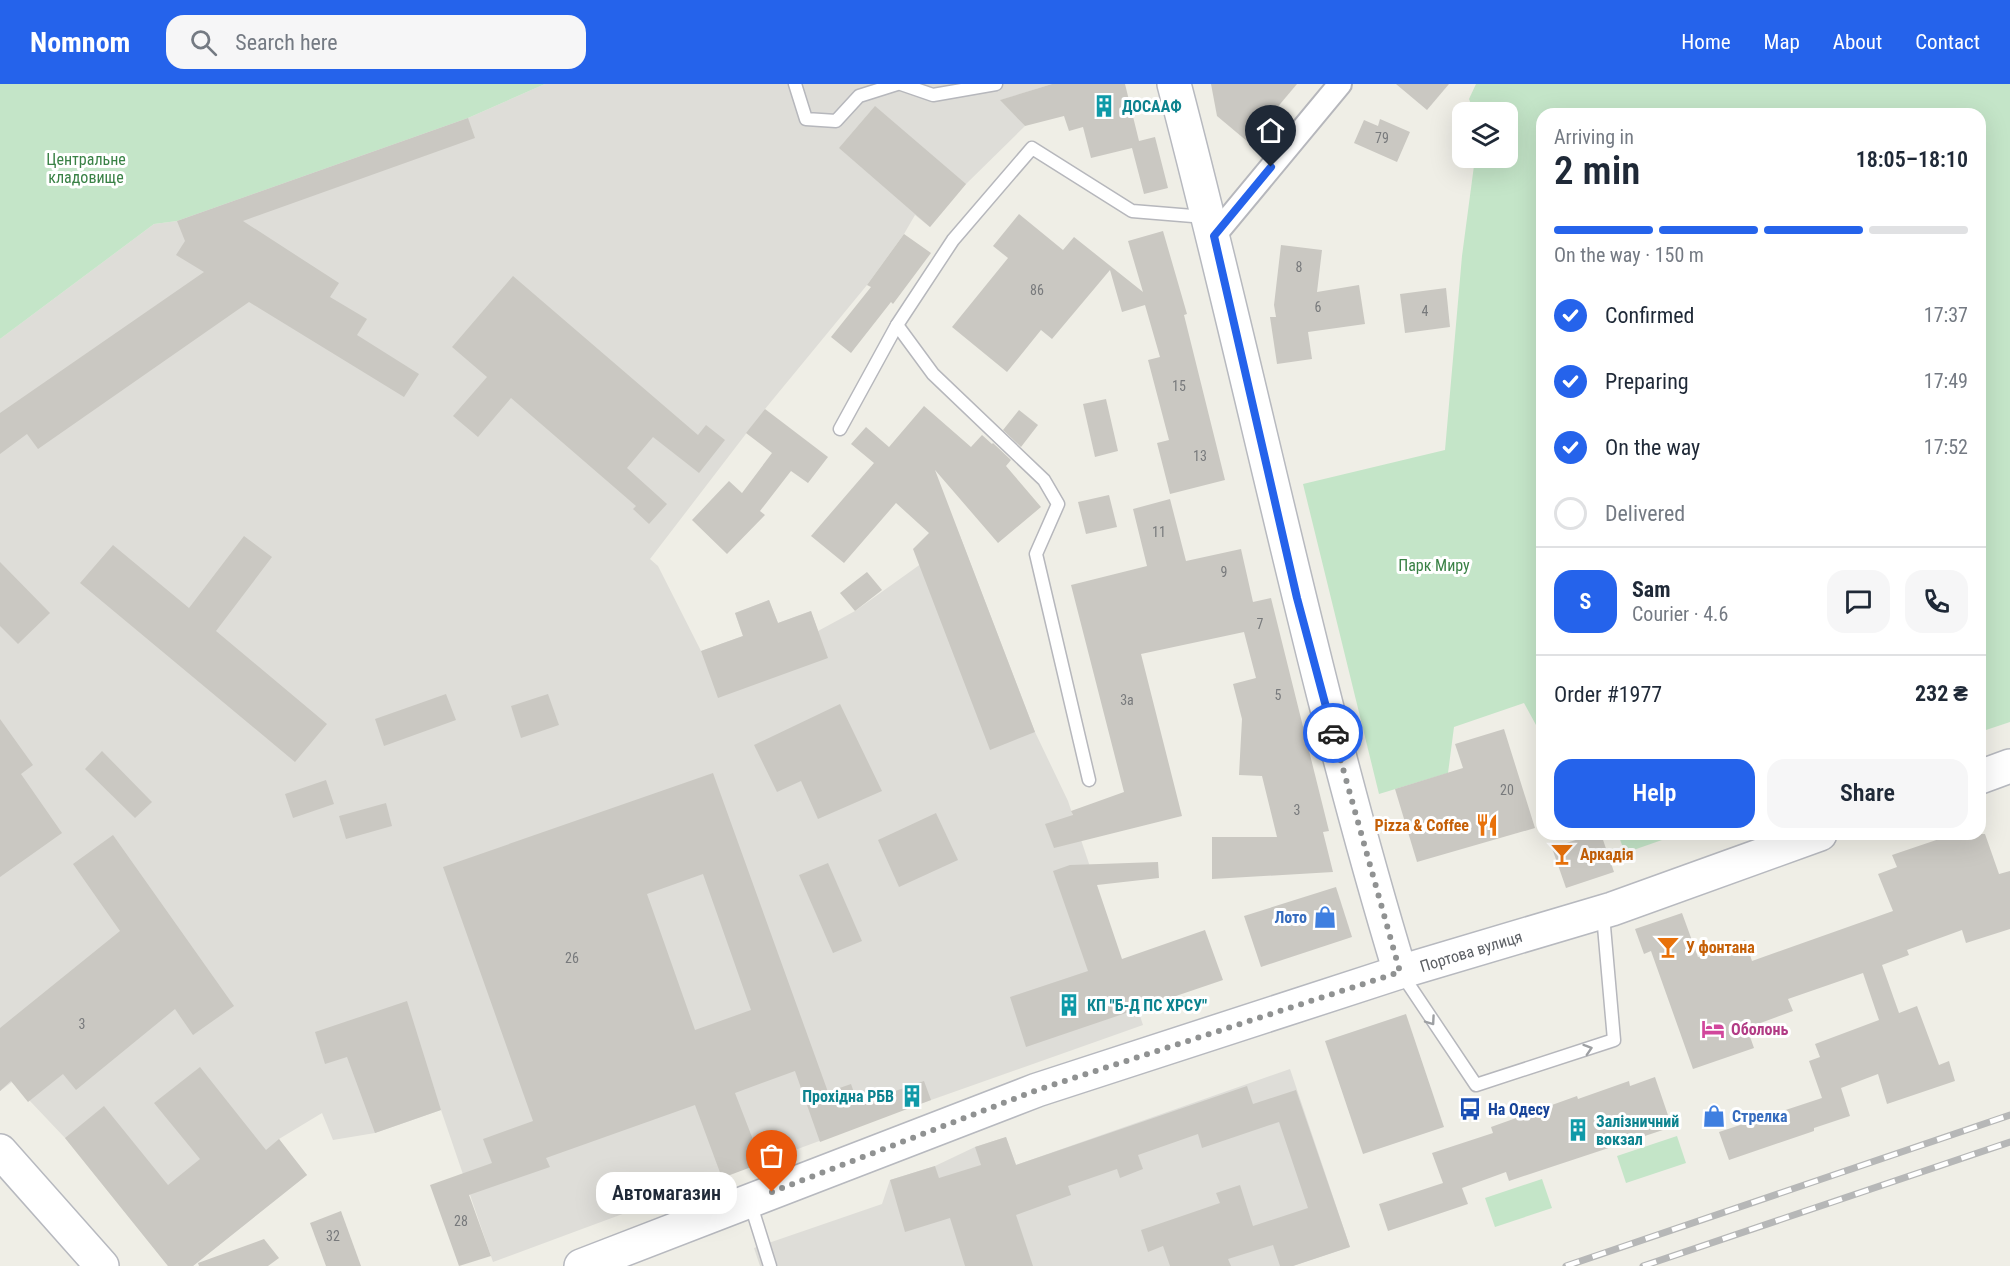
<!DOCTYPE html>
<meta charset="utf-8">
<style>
:root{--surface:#fff;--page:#f6f6f7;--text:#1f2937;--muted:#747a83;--line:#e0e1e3;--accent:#2563eb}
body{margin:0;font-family:"Roboto Condensed",sans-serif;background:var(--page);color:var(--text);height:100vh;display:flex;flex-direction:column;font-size:22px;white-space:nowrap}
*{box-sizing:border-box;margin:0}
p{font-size:20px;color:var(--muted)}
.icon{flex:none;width:33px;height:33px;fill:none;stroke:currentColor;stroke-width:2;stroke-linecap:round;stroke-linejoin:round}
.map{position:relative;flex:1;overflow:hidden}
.drawer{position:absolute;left:1536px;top:24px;width:450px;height:732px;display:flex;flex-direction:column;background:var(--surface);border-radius:18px;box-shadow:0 6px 24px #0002}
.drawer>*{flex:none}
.controls{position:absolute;left:1452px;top:18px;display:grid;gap:12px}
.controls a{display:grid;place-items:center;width:66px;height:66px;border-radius:12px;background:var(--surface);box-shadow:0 6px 24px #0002;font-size:30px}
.pin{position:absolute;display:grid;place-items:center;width:51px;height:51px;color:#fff;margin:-62px -26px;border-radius:50% 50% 50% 0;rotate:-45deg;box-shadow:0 0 6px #0007}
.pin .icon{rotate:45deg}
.courier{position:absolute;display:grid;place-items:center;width:60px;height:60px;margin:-30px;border:4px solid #2563eb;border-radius:50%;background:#fff;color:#222;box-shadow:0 2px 8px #0007}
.bubble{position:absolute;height:42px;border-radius:18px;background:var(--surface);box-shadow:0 6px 24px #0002;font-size:20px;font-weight:600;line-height:42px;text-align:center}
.head em{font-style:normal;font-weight:600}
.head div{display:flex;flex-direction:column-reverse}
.head{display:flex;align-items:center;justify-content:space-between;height:102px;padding:0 18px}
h1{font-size:39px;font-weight:600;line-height:45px}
.bar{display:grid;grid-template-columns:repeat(4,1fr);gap:9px 6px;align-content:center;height:72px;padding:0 18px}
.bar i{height:8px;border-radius:4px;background:var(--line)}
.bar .on{background:var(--accent)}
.bar p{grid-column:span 4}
.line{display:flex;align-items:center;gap:15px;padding:0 18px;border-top:2px solid var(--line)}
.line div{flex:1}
.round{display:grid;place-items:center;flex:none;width:63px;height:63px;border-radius:18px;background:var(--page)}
ol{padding:0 18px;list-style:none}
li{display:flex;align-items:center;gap:18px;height:66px}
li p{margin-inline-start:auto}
li .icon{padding:6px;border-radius:50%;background:var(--accent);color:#fff;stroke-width:4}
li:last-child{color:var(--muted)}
li i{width:33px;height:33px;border:3px solid var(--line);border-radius:50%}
.cta{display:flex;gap:12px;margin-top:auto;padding:12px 18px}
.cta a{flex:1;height:69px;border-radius:18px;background:var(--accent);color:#fff;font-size:24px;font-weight:600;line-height:69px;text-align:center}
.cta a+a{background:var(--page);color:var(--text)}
header{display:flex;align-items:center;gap:36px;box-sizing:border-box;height:84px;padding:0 30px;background:var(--accent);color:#fff}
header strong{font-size:28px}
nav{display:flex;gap:33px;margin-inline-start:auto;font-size:21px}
.search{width:420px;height:54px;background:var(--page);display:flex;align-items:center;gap:15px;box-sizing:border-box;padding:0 21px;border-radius:18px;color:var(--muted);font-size:22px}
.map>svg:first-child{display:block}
.industrial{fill:#deddd8}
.green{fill:#c4e5c8}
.building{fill:#cac8c2;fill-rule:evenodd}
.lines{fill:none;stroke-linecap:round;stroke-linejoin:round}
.lane-casing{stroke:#b6b7bc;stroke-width:15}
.street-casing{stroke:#b6b7bc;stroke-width:26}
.secondary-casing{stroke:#b7b9bf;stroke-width:36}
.lane{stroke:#fff;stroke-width:12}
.street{stroke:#fff;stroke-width:22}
.secondary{stroke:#fff;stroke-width:33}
.rail-casing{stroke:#b6b7b7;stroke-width:7}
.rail{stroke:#fff;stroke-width:4.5;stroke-dasharray:14;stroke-linecap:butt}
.oneway{stroke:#9ea0a3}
.done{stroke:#909292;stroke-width:6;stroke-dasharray:0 10.8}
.route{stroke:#2563eb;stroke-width:8}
.labels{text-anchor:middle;stroke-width:6;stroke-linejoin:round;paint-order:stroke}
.number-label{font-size:14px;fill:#787a7c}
.culture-label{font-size:16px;font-weight:bold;fill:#0d838f;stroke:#fff;text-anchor:start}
.park-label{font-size:16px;fill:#398145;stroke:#fff}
.food-label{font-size:16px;font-weight:bold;fill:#c56008;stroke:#fff;text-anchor:start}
.shop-label{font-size:16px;font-weight:bold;fill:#366cbe;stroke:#fff;text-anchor:end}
.street-label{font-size:16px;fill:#5d6065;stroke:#fff}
.hotel-label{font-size:16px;font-weight:bold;fill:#b23c85;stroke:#fff;text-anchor:start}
.transit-label{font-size:16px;font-weight:bold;fill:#164399;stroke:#fff;text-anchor:start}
</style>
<header>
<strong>Nomnom</strong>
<div class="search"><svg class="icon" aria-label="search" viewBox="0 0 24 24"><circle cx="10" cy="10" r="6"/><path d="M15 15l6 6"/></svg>Search here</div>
<nav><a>Home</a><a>Map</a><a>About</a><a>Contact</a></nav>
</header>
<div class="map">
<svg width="2010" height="1182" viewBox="0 0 2010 1182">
<rect width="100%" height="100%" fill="#efeee6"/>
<g class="industrial">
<path d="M 545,0 L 1052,0 L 1001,16 L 1025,42 L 966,100 L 930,143 L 915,131 L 904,150 L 867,201 L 765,325 L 650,475 L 658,482 L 701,567 L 743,552 L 735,529 L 769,516 L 778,539 L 811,527 L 818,547 L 855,527 L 960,452 L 1035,648 L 1068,717 L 1143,941 L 900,1027 L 493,1178 L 441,1026 L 375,1049 L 333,1056 L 322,1029 L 279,1055 L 307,1091 L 193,1182 L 168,1182 L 65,1054 L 12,998 L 0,1007 L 0,255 L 154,140 L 177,137 L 468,34 Z"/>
<path d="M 1290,985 L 1350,1163 L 1293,1182 L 760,1182 L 754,1164 L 882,1120 L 890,1096 L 935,1082 L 975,1063 L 1006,1053 L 1016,1081 Z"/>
</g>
<g class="green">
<path d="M 0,0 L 545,0 L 468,34 L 177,137 L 154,140 L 0,255 Z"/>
<path d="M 1476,0 L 2010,0 L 2010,638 L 1980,648 L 1980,30 L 1542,30 L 1542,652 L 1524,619 L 1454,643 L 1448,689 L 1379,710 L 1303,400 L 1445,366 L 1462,172 L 1475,74 L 1508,74 L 1508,28 L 1474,28 L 1469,15 Z"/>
<path d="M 1618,750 L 1679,750 L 1625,769 Z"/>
<path d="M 1677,1052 L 1686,1079 L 1626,1099 L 1617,1072 Z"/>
<path d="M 1542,1095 L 1552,1124 L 1495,1143 L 1485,1114 Z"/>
</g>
<g class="building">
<path d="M 1052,0 L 1125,0 L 1139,57 L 1155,53 L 1168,104 L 1144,110 L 1132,64 L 1091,74 L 1083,43 L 1069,47 L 1064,32 L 1025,42 L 1000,16 Z"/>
<path d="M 1211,0 L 1297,0 L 1248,58 L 1217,32 Z"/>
<path d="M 1396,0 L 1449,0 L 1427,26 Z"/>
<path d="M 875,22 L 966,100 L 930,143 L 839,64 Z"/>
<path d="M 468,34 L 475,54 L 243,137 L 339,199 L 330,213 L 367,235 L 357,251 L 419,290 L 404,313 L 249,218 L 38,365 L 27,350 L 0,370 L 0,329 L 204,188 L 176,171 L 185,157 L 177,137 Z"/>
<path d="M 1380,35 L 1410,48 L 1397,78 L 1354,59 L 1364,36 L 1378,42 Z"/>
<path d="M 1019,130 L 1063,166 L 1074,153 L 1143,208 L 1128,157 L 1163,147 L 1187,230 L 1184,231 L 1225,396 L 1170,410 L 1157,359 L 1169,356 L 1148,276 L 1160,273 L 1145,221 L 1122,228 L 1110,186 L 1052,255 L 1041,246 L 1007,288 L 952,243 L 1008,174 L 993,162 Z"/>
<path d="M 904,150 L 931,169 L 893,220 L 891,218 L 851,269 L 831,253 L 871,203 L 867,201 Z"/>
<path d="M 1281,161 L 1322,166 L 1317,208 L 1359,201 L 1365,240 L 1308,248 L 1312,275 L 1277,280 L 1270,233 L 1276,233 L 1274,221 Z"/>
<path d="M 513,192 L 698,351 L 706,341 L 725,356 L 699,389 L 653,353 L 627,384 L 667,420 L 649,440 L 633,425 L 636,422 L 511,314 L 478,353 L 453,332 L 487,293 L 452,263 Z"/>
<path d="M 1446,204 L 1450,243 L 1405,249 L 1400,210 Z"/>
<path d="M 1106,315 L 1118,367 L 1095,373 L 1083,320 Z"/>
<path d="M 924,322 L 971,363 L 982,351 L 992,360 L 993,359 L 1011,376 L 1006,382 L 1041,423 L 998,459 L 935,386 L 1035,648 L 990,666 L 913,465 L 929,449 L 896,419 L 844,479 L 811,452 L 874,379 L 851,360 L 866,343 L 889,363 Z"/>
<path d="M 765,325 L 828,373 L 808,399 L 791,387 L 760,427 L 765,431 L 727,470 L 692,436 L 729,397 L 742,409 L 772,369 L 746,349 Z"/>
<path d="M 1019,326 L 1038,341 L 1021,363 L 1003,346 Z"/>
<path d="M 1109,411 L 1117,443 L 1086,450 L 1078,418 Z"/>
<path d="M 1170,415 L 1186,477 L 1241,465 L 1253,518 L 1271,514 L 1329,747 L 1323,748 L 1333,788 L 1212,795 L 1212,753 L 1277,753 L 1262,692 L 1239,691 L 1242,635 L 1233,600 L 1256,594 L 1244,548 L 1141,570 L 1182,732 L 1054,764 L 1045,740 L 1073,731 L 1071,727 L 1124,708 L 1071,501 L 1147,482 L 1133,425 Z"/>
<path d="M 244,452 L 272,473 L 216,547 L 327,640 L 295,678 L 80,499 L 113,461 L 189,524 Z"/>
<path d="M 0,478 L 50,529 L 18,560 L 0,542 Z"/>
<path d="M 867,488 L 882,506 L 855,527 L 840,509 Z"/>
<path d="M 769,516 L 778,539 L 811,527 L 828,574 L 718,614 L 701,567 L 743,552 L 735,529 Z"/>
<path d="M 446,610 L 456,636 L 384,662 L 375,635 Z"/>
<path d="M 548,610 L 559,641 L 521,654 L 511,622 Z"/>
<path d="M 840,620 L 882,707 L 818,735 L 801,697 L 777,708 L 754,661 Z"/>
<path d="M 0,635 L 33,681 L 21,690 L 62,749 L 0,793 Z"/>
<path d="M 1504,645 L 1535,744 L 1417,778 L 1395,705 L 1463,684 L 1455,660 Z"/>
<path d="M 102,667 L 152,718 L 135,734 L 85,685 Z"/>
<path d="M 713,689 L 828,1008 L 851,1000 L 858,1020 L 924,997 L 931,1016 L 820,1058 L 795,987 L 735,1009 L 762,1079 L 722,1094 L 695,1021 L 546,1074 L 550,1083 L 469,1111 L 491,1172 L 459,1182 L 430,1101 L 492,1079 L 483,1055 L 533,1037 L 443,783 ZM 703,790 L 751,926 L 695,946 L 647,810 Z"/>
<path d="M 326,696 L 334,720 L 293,734 L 285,710 Z"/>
<path d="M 386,719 L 392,742 L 346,755 L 339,732 Z"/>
<path d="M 936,729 L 958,776 L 899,803 L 878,756 Z"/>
<path d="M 1593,750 L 1601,750 L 1614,788 L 1566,804 L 1552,764 Z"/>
<path d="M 1954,750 L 1985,750 L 1999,790 L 2010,787 L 2010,845 L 1966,859 L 1962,846 L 1907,866 L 1909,871 L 1882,881 L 1899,929 L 1917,922 L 1939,981 L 1949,977 L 1955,997 L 1887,1020 L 1878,990 L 1841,1004 L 1850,1032 L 1814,1044 L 1814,1047 L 1729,1076 L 1719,1048 L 1822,1014 L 1809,977 L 1820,973 L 1815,960 L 1879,936 L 1863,889 L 1788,915 L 1793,927 L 1747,944 L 1754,964 L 1693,985 L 1651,867 L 1644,870 L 1635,845 L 1682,829 L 1698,873 L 1745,856 L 1752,877 L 1893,827 L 1878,790 L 1897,783 L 1892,771 Z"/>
<path d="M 113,751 L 234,922 L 193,951 L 175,925 L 76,1006 L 63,990 L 28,1018 L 11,997 L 0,1007 L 0,944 L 120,847 L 73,780 Z"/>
<path d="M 1158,778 L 1159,794 L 1097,801 L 1122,875 L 1205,846 L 1223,896 L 1026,963 L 1010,913 L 1088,887 L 1053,787 L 1070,781 Z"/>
<path d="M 828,779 L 862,857 L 833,869 L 799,791 Z"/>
<path d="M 1336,803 L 1352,853 L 1261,883 L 1244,832 Z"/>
<path d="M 407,917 L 441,1026 L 375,1049 L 347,973 L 325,980 L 315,948 Z"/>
<path d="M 1406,930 L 1444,1043 L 1363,1070 L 1325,957 Z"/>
<path d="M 200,983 L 266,1066 L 279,1055 L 307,1091 L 193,1182 L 168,1182 L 65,1054 L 104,1022 L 168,1101 L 200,1075 L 154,1019 Z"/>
<path d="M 1655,993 L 1672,1043 L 1509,1097 L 1506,1088 L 1462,1104 L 1468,1120 L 1388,1147 L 1379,1120 L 1443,1099 L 1432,1069 L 1493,1049 L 1491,1043 L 1577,1012 L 1578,1015 L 1629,997 L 1630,1002 Z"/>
<path d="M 1247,1002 L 1253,1020 L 1296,1006 L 1350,1163 L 1293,1182 L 1280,1182 L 1273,1161 L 1228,1175 L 1231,1182 L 1170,1182 L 1163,1162 L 1148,1168 L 1141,1146 L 1220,1119 L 1216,1109 L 1240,1101 L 1253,1142 L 1308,1124 L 1279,1038 L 1202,1064 L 1198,1050 L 1138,1071 L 1143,1085 L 1120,1094 L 1117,1085 L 1068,1102 L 1071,1111 L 1016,1131 L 1033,1182 L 965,1182 L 950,1134 L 905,1148 L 890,1096 L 935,1082 L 939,1094 L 981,1081 L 975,1063 L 1006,1053 L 1016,1081 Z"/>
<path d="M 341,1127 L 361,1182 L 326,1182 L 310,1139 Z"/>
<path d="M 264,1155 L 279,1174 L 268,1182 L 199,1182 L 198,1179 Z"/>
</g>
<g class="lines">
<g class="lane-casing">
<g id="lane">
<path d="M 795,0 L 806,35 L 836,37 L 859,12 L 897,0"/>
<path d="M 901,0 L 933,11 L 996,0"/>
<path d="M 897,241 L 933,290 L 1044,396 L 1058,420 L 1036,470 L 1089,696"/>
<path d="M 840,345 L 897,241 L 953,156 L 1032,64 L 1132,127 L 1205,133"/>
<path d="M 1401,889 L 1476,1001 L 1614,956 L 1603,831"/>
<path d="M 750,1118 L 770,1182"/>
</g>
</g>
<g class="street-casing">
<path id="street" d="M 1214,152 L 1340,0"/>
</g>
<g class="secondary-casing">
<g id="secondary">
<path d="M 1174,0 C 1252,296 1311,595 1400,888"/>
<path d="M 1980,693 L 2010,682"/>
<path d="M 0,1067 L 102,1182"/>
<path d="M 581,1182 L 1037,1006 L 1400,888 L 1612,825 L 1820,750"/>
</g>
</g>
<use href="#lane" class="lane"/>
<use href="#street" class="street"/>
<use href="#secondary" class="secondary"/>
<g class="rail-casing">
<g id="rail">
<path d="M 1566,1182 L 2010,1031"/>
<path d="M 1643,1182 L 2010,1058"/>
</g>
</g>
<use href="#rail" class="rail"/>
</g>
<defs><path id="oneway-chevron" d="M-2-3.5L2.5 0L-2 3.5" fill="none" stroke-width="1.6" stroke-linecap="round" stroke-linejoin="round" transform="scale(1.5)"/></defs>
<g class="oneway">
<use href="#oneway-chevron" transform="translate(1431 937) rotate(55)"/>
<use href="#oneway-chevron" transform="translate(1588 965) rotate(-18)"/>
</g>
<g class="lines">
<path class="done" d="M 772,1108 L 1037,1006 L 1400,888 L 1333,649"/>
<path class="route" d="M 1271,83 L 1214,152 L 1297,514 L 1333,649"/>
</g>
<defs>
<g id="building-bare" transform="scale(1.8)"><path d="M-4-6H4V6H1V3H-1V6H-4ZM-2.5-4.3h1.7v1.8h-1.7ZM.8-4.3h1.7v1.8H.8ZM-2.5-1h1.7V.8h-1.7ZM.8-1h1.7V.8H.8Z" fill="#0f9aa8" stroke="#fff" stroke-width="2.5" paint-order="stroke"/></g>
<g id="restaurant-bare" transform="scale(1.8)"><path d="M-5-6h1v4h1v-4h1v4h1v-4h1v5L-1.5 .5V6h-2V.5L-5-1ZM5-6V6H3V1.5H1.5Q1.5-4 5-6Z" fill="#e8710a" stroke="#fff" stroke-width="2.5" paint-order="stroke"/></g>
<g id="bar-bare" transform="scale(1.8)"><path d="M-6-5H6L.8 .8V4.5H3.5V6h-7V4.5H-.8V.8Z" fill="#e8710a" stroke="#fff" stroke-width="2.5" paint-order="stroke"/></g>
<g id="shop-bare" transform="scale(1.8)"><path d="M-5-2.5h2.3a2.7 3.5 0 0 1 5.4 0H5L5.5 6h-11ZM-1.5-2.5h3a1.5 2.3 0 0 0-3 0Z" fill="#3f7fe0" stroke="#fff" stroke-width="2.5" paint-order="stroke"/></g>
<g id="hotel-bare" transform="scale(1.8)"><path d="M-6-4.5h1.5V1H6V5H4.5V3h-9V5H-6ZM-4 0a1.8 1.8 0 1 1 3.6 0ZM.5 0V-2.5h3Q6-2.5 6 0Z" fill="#d1479c" stroke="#fff" stroke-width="2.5" paint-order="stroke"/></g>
<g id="bus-bare" transform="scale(1.8)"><path d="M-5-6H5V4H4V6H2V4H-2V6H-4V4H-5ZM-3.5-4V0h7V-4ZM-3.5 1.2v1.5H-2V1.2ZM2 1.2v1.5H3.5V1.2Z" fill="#1a4fb4" stroke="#fff" stroke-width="2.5" paint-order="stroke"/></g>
</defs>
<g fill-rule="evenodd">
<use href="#building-bare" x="1104" y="22"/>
<use href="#restaurant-bare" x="1487" y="741"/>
<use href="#bar-bare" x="1562" y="770"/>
<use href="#shop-bare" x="1325" y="833"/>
<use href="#bar-bare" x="1668" y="863"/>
<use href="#building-bare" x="1069" y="921"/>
<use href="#hotel-bare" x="1713" y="945"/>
<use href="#building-bare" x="912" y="1012"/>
<use href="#bus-bare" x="1470" y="1025"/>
<use href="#shop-bare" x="1714" y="1032"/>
<use href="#building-bare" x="1578" y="1046"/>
</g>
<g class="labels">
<g class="number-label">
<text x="1382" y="59">79</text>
<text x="1299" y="188">8</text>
<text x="1037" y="211">86</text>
<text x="1318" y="228">6</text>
<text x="1425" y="232">4</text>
<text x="1179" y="307">15</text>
<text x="1200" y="377">13</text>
<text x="1159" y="453">11</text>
<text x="1224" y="493">9</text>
<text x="1260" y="545">7</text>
<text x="1278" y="616">5</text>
<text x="1127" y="621">3а</text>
<text x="1507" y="711">20</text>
<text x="1297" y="731">3</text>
<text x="572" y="879">26</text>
<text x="82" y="945">3</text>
<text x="461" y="1142">28</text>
<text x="333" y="1157">32</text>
</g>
<g class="culture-label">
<text x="1122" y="28">ДОСААФ</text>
<text x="1087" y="927">КП "Б-Д ПС ХРСУ"</text>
<text x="894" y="1018" text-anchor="end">Прохідна РБВ</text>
<text x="1596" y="1043">Залізничний<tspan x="1596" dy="18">вокзал</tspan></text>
</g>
<g class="park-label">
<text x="86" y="81">Центральне<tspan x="86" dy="18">кладовище</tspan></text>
<text x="1434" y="487">Парк Миру</text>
</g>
<g class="food-label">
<text x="1469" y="747" text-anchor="end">Pizza &amp; Coffee</text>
<text x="1580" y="776">Аркадія</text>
<text x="1686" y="869">У фонтана</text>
</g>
<g class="shop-label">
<text x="1307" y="839">Лото</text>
<text x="1732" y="1038" text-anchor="start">Стрелка</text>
</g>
<g class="street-label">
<text transform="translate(1471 867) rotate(-17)" y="6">Портова вулиця</text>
</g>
<g class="hotel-label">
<text x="1731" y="951">Оболонь</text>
</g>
<g class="transit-label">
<text x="1488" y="1031">На Одесу</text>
</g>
</g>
</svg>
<div class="controls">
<a><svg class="icon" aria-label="layers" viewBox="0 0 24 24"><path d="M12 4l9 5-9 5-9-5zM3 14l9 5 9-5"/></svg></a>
</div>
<div class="pin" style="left:772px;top:1108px;background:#ea580c"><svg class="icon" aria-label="bag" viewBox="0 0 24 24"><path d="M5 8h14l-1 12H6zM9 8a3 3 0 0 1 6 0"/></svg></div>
<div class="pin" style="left:1271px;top:83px;background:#1f2937"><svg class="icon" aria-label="home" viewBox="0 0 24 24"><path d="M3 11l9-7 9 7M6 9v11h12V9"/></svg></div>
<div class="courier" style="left:1333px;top:649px"><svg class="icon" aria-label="car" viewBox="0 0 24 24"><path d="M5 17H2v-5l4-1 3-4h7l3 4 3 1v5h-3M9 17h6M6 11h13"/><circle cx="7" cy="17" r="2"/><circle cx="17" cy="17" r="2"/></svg></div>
<div class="bubble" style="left:596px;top:1088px;width:141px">Автомагазин</div>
<section class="drawer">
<div class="head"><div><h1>2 min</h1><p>Arriving in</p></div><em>18:05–18:10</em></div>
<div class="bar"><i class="on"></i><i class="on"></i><i class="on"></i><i></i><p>On the way · 150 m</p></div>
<ol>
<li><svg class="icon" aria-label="check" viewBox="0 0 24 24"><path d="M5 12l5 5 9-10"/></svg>Confirmed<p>17:37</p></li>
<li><svg class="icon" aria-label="check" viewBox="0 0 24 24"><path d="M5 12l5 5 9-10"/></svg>Preparing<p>17:49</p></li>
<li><svg class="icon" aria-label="check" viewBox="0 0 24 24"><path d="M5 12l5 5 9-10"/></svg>On the way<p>17:52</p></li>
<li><i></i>Delivered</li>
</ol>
<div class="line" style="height:108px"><b class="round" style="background:var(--accent);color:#fff">S</b><div><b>Sam</b><p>Courier · 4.6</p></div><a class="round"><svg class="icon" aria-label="chat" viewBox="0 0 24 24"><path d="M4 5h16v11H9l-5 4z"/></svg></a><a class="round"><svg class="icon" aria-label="phone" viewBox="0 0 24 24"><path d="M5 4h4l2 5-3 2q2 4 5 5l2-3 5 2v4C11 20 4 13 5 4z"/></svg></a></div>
<div class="line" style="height:78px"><div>Order #1977</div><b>232 ₴</b></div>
<div class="cta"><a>Help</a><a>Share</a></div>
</section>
</div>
